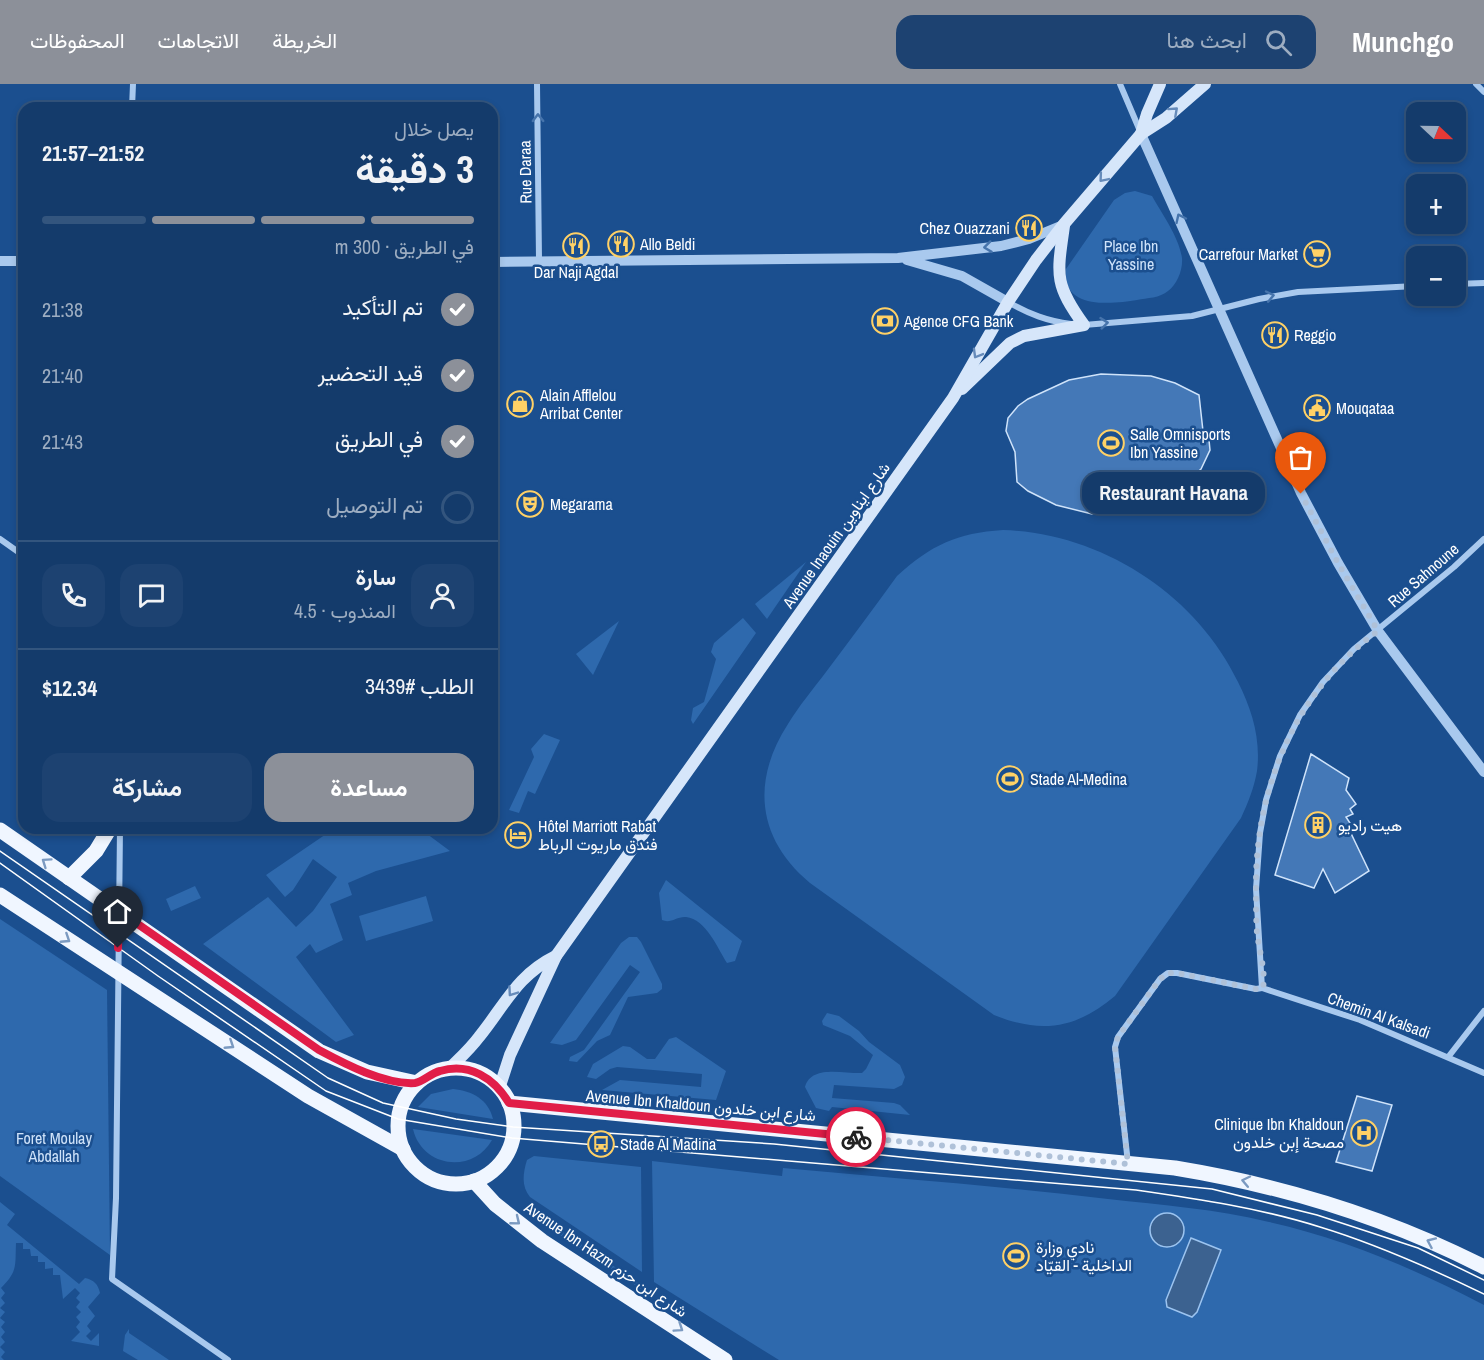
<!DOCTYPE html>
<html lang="ar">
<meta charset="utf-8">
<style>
:root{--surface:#143b6b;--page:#1d4271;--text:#f1f3f6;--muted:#9dadc1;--line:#33557e;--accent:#8c9099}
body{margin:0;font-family:"Archivo Narrow",Vazirmatn,sans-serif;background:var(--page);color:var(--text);direction:rtl;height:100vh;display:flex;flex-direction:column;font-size:22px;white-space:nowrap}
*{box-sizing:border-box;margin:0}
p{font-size:20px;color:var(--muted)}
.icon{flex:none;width:33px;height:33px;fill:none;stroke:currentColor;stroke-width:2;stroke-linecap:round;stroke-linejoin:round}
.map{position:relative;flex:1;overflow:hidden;direction:ltr}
.side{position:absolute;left:18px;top:18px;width:480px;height:732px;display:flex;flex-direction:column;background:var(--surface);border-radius:18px;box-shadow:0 3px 9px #0003,0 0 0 2px var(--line);direction:rtl}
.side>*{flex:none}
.needle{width:39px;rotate:112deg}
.fabs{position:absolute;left:1406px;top:18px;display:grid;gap:12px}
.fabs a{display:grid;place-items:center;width:60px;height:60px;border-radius:12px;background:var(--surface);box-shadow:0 3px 9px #0003,0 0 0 2px var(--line);font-size:30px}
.pin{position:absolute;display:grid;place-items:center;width:51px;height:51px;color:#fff;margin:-62px -26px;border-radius:50% 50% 50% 0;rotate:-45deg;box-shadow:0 0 6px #0007}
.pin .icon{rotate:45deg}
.courier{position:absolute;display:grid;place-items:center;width:60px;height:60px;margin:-30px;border:4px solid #e11d48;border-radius:50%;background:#fff;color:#222;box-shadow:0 2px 8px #0007}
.bubble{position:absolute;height:42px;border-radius:18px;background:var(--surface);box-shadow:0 3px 9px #0003,0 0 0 2px var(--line);font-size:20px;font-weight:700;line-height:42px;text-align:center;direction:rtl}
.head em{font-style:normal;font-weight:700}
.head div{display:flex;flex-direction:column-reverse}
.head{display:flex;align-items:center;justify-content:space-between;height:102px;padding:0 24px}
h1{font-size:39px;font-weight:700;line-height:45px}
.bar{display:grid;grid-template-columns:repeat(4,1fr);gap:9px 6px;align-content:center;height:72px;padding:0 24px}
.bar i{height:8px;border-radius:4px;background:var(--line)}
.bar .current{background:var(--accent)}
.bar p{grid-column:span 4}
.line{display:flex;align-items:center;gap:15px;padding:0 24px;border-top:2px solid var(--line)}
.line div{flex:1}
.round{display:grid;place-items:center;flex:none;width:63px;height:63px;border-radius:18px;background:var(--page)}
ol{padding:0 24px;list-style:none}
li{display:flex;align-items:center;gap:18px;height:66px}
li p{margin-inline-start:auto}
li .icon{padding:6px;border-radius:50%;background:var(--accent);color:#fff;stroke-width:4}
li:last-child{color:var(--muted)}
li i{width:33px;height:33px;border:3px solid var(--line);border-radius:50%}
.action{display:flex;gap:12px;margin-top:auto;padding:12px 24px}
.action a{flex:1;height:69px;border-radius:18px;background:var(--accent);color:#fff;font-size:24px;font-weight:700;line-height:69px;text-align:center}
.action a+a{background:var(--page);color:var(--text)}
header{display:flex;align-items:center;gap:36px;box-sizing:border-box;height:84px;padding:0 30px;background:var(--accent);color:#fff}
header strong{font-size:28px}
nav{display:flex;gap:33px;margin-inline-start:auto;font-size:21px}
.search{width:420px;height:54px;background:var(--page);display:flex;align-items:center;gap:15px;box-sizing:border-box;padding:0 21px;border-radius:18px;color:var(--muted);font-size:22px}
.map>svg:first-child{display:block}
.green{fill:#2e69ad}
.water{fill:#3c6290;stroke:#9cc4f0;stroke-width:1.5}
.building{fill:#4478b7;stroke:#cfe3fa;stroke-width:1.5}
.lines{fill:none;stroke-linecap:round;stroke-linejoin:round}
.minor{stroke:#a9c9ee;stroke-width:6}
.tertiary{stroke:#a9c9ee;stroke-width:10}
.secondary{stroke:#d6e6fa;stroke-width:12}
.primary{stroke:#f0f6ff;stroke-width:15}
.tram{stroke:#fff;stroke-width:1.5}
.oneway{stroke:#668bba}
.oneway2{stroke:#4674ac}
.oneway3{stroke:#7b9ac1}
.done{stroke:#afc1d8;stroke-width:6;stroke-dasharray:0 10.8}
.route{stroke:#e11d48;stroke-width:8}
.labels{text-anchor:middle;stroke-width:5;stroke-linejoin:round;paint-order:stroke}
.street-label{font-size:16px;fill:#fff;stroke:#1b4f8f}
.poi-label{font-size:16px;fill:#fff;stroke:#1b4f8f;text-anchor:start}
.park-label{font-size:16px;fill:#cfe3fa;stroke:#1b4f8f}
</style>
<header>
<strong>Munchgo</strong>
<div class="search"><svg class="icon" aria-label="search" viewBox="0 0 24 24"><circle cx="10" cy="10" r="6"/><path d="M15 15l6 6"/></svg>ابحث هنا</div>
<nav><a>الخريطة</a><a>الاتجاهات</a><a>المحفوظات</a></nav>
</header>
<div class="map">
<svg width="1484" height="1276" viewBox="0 0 1484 1276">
<rect width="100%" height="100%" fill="#1b4f8f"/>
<g class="green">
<path d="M 1135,107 L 1152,112 C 1162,130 1179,153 1182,174 C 1183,186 1177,200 1168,207 C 1160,214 1147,214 1137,216 C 1112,220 1061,226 1066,185 L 1114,116 L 1125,109 Z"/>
<path d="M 1003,446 C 1101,449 1196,510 1238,598 C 1252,626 1261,655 1257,687 C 1254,704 1248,719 1241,734 L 1115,912 C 1076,945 1041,950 994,931 L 810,799 C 757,755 751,697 788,640 C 799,622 813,605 826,588 C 850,556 874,524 897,492 C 931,461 957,449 1003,446 Z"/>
<path d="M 806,478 L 767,535 L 755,520 Z"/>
<path d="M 743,534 L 756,549 L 693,640 L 691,636 L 693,624 L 704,618 L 716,575 L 711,568 L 714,559 Z"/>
<path d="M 619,537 L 593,591 L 576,570 Z"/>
<path d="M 544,650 L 560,656 L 535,710 L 528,707 L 519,729 L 509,726 L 534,673 L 531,665 Z"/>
<path d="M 335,744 L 419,744 L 450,767 L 376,787 L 348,799 L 352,811 L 330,820 L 343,856 L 316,869 L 310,860 L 296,873 L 354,951 L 336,958 L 203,860 L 268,813 L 296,843 L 313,827 L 337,793 L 313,775 L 293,806 L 285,813 L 266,791 Z"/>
<path d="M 666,796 L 742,857 L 735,877 L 727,879 C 718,865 706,835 686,833 C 677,832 671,840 662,836 L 659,809 Z"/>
<path d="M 195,802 L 201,814 L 171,827 L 166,815 Z"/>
<path d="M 426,812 L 433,837 L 366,857 L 359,832 Z"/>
<path d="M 0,835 L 107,906 L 110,1171 L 0,1092 Z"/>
<path d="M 629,853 L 637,853 L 641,858 L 662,900 L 662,905 L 657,909 L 628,913 L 610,951 L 597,957 L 577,978 L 569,977 L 570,973 L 584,966 L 640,888 L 630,881 L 576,956 L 562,961 L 550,959 L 621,859 Z"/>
<path d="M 827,929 L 839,932 L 859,947 L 869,958 L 900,981 L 905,993 L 902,1001 L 894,1005 L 834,1001 L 832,1014 L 894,1019 L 900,1021 L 910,1031 L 832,1023 L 829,1027 L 816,1024 L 805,1003 C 811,980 845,990 862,989 L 866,985 L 873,971 L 850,952 L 823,941 L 822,937 Z"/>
<path d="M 676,953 L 726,987 L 716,1016 L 602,1006 L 620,996 L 701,1003 L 702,990 L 617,983 L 610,985 L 596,995 L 587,993 L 593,980 L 623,962 L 630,963 L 647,975 L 655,975 L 669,955 Z"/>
<path d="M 453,1005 C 472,1007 488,1015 493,1035 L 418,1023 L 431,1010 Z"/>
<path d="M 413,1045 L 492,1056 C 473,1090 422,1084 413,1045 Z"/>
<path d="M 534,1072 L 641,1083 L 642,1188 L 530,1113 C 521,1102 523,1089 527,1076 Z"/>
<path d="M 652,1077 L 782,1092 L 783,1084 C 891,1094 1000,1102 1108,1115 C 1162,1121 1216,1125 1269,1138 C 1345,1155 1415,1185 1484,1221 L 1484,1276 L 779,1276 L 654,1198 Z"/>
<path d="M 0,1118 L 15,1130 L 7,1141 L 79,1200 L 85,1194 C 94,1196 98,1200 100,1209 L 88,1223 L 95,1232 L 87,1242 L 91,1247 L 86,1252 L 91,1257 L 99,1249 L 99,1262 L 71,1257 L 80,1248 L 76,1243 L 80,1238 L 76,1233 L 81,1228 L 76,1223 L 80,1218 L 76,1214 L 80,1209 L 75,1204 L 63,1215 L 60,1191 L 53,1191 L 53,1184 L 45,1185 L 45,1178 L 38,1178 L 38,1172 L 31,1172 L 30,1165 L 23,1165 L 23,1159 L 16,1159 C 15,1182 18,1187 1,1204 L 5,1209 L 1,1214 L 5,1219 L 0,1224 L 5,1228 L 0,1234 L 5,1238 L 1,1243 L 5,1248 L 1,1253 L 5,1258 L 0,1263 L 5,1268 L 1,1273 L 4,1276 L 0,1276 Z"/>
<path d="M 541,1133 L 643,1202 L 641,1205 L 539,1137 Z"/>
<path d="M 129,1245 L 129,1249 L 169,1276 L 138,1276 L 123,1267 L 125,1251 Z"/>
</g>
<g class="water">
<circle cx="1167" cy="1146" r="17"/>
<path d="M 1191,1154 L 1221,1166 L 1197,1228 L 1192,1233 L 1167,1223 L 1166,1216 Z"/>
</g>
<g class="building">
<path d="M 1101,290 L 1151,292 L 1175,299 L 1199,311 L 1203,347 L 1209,356 L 1210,366 L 1201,385 L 1175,408 L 1135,424 L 1092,430 L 1056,421 L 1028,407 L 1017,398 L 1015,368 L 1006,347 L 1008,334 L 1018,322 L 1028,315 L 1069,296 Z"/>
<path d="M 1311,670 L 1349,694 L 1346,706 L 1356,720 L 1350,725 L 1353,730 L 1346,733 L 1350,739 L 1347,741 L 1369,787 L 1335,809 L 1323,785 L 1314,804 L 1275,791 Z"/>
<path d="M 1357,1012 L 1392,1021 L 1372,1087 L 1336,1078 Z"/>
</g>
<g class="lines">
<g class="minor">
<path d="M 537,0 L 539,176"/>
<path d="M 1120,0 L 1140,47"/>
<path d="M 1476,0 L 1484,8"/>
<path d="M 132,24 L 133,0"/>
<path d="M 1455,200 L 1484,199"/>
<path d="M 1008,218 C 1029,230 1047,237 1071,240"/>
<path d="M 1084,241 L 1192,232 L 1259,215 L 1298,208 L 1416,202"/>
<path d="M 0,455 L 24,472"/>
<path d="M 120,744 L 116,1114 L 112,1195 L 228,1276"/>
<path d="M 1262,904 L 1256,805 L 1260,749 L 1266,716 L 1280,672 L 1300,631 L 1323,598 L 1354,565 L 1454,483 L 1484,455"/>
<path d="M 1262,904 L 1360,936 L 1484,989"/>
<path d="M 1449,972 L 1484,927"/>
<path d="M 1128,1079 L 1115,963 L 1118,953 L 1160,895 L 1168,889 L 1177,889 L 1256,905 L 1262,904"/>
</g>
<g class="tertiary">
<path d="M 1141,50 L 1301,409 L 1338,479 L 1378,547 L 1484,688"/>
<path d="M 907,176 L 962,192 L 1008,218"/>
<path d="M 0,177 L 24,177"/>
<path d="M 492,178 L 898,174 L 1001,162 L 1029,155 L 1063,141"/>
</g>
<g class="secondary">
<path d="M 1141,50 L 1147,30 L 1160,0"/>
<path d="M 962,305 L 1010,259 L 1024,252 L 1084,241 C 1054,200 1057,191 1064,142"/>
<path d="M 450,984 C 460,974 470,965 479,953 C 505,921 517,891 556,872"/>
<path d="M 499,1005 L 510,971 L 556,872 L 953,314 L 1008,218 L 1036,176 L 1064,140 L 1141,50 L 1166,34 L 1205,0"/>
</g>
<g class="primary">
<path d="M 0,746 L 319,967 L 367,988 L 417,999"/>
<path d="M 69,794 L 96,767 L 110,744"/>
<path d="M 0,811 L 308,1012 L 403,1065"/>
<circle cx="456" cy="1042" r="58"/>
<path d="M 509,1019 L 1175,1084 C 1284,1102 1386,1133 1484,1183"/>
<path d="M 474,1097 L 495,1120 L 542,1157 L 725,1276"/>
</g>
<g class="tram">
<path d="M 0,767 L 328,994 L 383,1019 L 456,1035 L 513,1043 L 774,1060 L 1212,1105 L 1317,1131 L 1418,1164 L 1484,1196"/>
<path d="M 0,779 L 158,892 L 326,1007 L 398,1035 L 512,1054 L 1136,1106 C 1198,1115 1260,1124 1320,1143 C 1376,1160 1430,1184 1484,1210"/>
</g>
</g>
<defs><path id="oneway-chevron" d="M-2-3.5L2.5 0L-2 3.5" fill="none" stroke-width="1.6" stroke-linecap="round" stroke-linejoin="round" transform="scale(1.5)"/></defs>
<g class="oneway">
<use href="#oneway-chevron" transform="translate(1174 27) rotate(-42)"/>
<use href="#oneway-chevron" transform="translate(1103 94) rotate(130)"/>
<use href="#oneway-chevron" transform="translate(977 270) rotate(120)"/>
<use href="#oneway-chevron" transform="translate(512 908) rotate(125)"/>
</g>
<g class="oneway2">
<use href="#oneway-chevron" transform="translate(538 34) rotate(-91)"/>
<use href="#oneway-chevron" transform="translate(1180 134) rotate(-115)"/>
<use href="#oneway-chevron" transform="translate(988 163) rotate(173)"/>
<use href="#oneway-chevron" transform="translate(1270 212) rotate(-12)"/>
<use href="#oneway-chevron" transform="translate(1104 239) rotate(-6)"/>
</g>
<g class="oneway3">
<use href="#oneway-chevron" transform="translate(46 778) rotate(-145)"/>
<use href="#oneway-chevron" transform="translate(66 855) rotate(33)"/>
<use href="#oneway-chevron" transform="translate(230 961) rotate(33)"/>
<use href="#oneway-chevron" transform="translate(1246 1097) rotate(-168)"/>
<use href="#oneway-chevron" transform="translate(516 1137) rotate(39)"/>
<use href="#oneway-chevron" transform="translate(1431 1158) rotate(-156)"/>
<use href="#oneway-chevron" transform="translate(679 1244) rotate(34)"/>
</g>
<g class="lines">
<path class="done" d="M 856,1053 L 1128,1080 L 1115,963 L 1118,953 L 1160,895 L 1168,889 L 1177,889 L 1256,905 L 1263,904 C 1266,887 1259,866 1257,849 C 1256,836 1256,822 1256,808 C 1254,706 1295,607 1378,547 L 1338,479 L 1301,410"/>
<path class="route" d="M 118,864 L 119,827 L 319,966 C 345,980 385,1001 415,999 C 423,998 431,989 440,987 C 469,978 494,994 509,1019 L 856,1053"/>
</g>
<defs>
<g id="restaurant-ring" transform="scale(1.35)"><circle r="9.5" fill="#1b4f8f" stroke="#ffd166" stroke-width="1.5"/><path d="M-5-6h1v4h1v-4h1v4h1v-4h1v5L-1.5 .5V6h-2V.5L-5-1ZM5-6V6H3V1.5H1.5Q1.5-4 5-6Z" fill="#ffd166"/></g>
<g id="supermarket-ring" transform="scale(1.35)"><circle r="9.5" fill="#1b4f8f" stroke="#ffd166" stroke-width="1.5"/><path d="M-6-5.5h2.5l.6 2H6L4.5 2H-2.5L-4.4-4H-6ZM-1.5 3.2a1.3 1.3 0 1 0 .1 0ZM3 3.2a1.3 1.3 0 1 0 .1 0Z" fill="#ffd166"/></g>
<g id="bank-ring" transform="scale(1.35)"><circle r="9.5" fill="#1b4f8f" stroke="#ffd166" stroke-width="1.5"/><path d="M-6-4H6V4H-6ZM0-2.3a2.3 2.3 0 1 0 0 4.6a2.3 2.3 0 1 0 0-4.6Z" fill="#ffd166"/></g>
<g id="shop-ring" transform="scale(1.35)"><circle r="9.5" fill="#1b4f8f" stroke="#ffd166" stroke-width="1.5"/><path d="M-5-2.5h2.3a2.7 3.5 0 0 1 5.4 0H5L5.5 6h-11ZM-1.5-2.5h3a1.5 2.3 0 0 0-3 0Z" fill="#ffd166"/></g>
<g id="civic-ring" transform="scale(1.35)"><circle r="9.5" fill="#1b4f8f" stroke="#ffd166" stroke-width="1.5"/><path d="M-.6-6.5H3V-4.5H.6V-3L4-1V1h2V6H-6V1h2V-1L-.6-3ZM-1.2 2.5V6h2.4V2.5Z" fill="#ffd166"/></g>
<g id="stadium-ring" transform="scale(1.35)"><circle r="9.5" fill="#1b4f8f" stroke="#ffd166" stroke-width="1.5"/><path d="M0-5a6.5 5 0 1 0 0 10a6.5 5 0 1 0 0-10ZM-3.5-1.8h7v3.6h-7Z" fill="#ffd166"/></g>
<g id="theatre-ring" transform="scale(1.35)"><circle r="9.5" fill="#1b4f8f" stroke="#ffd166" stroke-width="1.5"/><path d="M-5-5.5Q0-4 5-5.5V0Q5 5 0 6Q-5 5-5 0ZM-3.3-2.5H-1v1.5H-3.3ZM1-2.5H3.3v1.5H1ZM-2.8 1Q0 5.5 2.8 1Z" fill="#ffd166"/></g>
<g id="building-ring" transform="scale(1.35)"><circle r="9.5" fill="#1b4f8f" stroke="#ffd166" stroke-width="1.5"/><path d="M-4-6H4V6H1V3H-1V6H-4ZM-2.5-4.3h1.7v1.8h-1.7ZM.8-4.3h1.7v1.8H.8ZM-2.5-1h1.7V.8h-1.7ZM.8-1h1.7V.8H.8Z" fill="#ffd166"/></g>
<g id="hotel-ring" transform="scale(1.35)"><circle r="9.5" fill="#1b4f8f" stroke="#ffd166" stroke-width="1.5"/><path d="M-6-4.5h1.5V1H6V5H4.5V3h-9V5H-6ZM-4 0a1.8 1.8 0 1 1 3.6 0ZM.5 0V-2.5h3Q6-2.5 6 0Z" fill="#ffd166"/></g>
<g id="hospital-ring" transform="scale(1.35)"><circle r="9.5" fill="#1b4f8f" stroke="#ffd166" stroke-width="1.5"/><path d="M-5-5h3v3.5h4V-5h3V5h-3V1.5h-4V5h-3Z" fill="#ffd166"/></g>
<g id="bus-ring" transform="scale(1.35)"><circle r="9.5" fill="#1b4f8f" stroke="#ffd166" stroke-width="1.5"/><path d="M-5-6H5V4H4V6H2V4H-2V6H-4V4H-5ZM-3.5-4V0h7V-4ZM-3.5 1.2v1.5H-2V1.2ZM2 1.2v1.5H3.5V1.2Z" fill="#ffd166"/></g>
</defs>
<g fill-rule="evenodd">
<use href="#restaurant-ring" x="1029" y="144"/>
<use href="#restaurant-ring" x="621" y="160"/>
<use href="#restaurant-ring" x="576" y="162"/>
<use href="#supermarket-ring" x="1317" y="170"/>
<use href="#bank-ring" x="885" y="237"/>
<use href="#restaurant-ring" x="1275" y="251"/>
<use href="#shop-ring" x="520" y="320"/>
<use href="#civic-ring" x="1317" y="324"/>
<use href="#stadium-ring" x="1111" y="359"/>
<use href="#theatre-ring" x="530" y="420"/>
<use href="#stadium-ring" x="1010" y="695"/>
<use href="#building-ring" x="1318" y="741"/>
<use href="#hotel-ring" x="518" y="751"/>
<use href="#hospital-ring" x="1364" y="1049"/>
<use href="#bus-ring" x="601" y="1060"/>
<use href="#stadium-ring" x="1016" y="1172"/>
</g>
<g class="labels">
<g class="street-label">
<text transform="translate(525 88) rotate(-91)" y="6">Rue Daraa</text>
<text transform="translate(836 451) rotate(-55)" y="6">Avenue Inaouin شارع ايناوين</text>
<text transform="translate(1423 491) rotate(-41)" y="6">Rue Sahnoune</text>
<text transform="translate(1379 931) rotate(20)" y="6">Chemin Al Kalsadi</text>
<text transform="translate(701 1021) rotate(5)" y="6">Avenue Ibn Khaldoun شارع ابن خلدون</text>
<text transform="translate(606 1175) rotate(34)" y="6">Avenue Ibn Hazm شارع ابن حزم</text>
</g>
<g class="poi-label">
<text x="1010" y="150" text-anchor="end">Chez Ouazzani</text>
<text x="640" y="166">Allo Beldi</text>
<text x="1298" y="176" text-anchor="end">Carrefour Market</text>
<text x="576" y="194" text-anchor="middle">Dar Naji Agdal</text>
<text x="904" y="243">Agence CFG Bank</text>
<text x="1294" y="257">Reggio</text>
<text x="540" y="317">Alain Afflelou<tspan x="540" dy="18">Arribat Center</tspan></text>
<text x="1336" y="330">Mouqataa</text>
<text x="1130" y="356">Salle Omnisports<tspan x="1130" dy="18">Ibn Yassine</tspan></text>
<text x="550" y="426">Megarama</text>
<text x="1030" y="701">Stade Al-Medina</text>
<text x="1338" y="747">هيت راديو</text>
<text x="538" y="748">Hôtel Marriott Rabat<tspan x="538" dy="18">فندق ماريوت الرباط</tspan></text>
<text x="1344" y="1046" text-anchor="end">Clinique Ibn Khaldoun<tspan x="1344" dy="18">مصحة إبن خلدون</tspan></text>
<text x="620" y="1066">Stade Al Madina</text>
<text x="1036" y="1169">نادي وزارة<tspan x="1036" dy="18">الداخلية - القيّاد</tspan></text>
</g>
<g class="park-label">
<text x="1131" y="168">Place Ibn<tspan x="1131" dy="18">Yassine</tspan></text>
<text x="54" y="1060">Foret Moulay<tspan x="54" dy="18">Abdallah</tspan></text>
</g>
</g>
</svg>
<div class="fabs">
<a><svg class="needle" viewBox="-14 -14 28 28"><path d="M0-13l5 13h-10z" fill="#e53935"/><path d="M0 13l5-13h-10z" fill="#9dadc1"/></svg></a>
<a>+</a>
<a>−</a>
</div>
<div class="pin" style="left:1301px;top:410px;background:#ea580c"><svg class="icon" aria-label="bag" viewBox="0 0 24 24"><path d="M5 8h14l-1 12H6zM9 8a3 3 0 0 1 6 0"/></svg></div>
<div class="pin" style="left:118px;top:864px;background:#1f2937"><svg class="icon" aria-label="home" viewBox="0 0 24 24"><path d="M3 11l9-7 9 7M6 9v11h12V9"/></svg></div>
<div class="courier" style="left:856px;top:1053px"><svg class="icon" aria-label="bike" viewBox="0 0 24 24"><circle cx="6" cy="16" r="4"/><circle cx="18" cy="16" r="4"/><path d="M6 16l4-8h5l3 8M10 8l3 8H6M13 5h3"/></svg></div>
<div class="bubble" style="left:1082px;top:388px;width:183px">Restaurant Havana</div>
<section class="side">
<div class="head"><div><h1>3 دقيقة</h1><p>يصل خلال</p></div><em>21:52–21:57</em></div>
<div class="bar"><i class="current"></i><i class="current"></i><i class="current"></i><i></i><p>في الطريق · 300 m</p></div>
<ol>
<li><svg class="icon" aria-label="check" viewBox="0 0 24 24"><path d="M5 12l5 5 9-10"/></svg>تم التأكيد<p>21:38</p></li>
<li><svg class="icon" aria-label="check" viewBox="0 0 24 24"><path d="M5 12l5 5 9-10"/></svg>قيد التحضير<p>21:40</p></li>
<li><svg class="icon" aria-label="check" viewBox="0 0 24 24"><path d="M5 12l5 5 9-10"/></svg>في الطريق<p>21:43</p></li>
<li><i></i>تم التوصيل</li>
</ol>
<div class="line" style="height:108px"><a class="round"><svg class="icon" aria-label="person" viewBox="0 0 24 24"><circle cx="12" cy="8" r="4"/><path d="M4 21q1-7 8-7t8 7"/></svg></a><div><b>سارة</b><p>المندوب · 4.5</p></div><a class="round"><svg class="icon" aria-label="chat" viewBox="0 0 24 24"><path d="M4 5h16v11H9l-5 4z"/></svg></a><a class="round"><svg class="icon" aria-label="phone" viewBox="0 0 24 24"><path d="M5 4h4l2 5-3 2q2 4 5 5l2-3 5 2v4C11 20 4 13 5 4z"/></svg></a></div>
<div class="line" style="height:78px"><div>الطلب #3439</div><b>$12.34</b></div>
<div class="action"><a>مساعدة</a><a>مشاركة</a></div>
</section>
</div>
